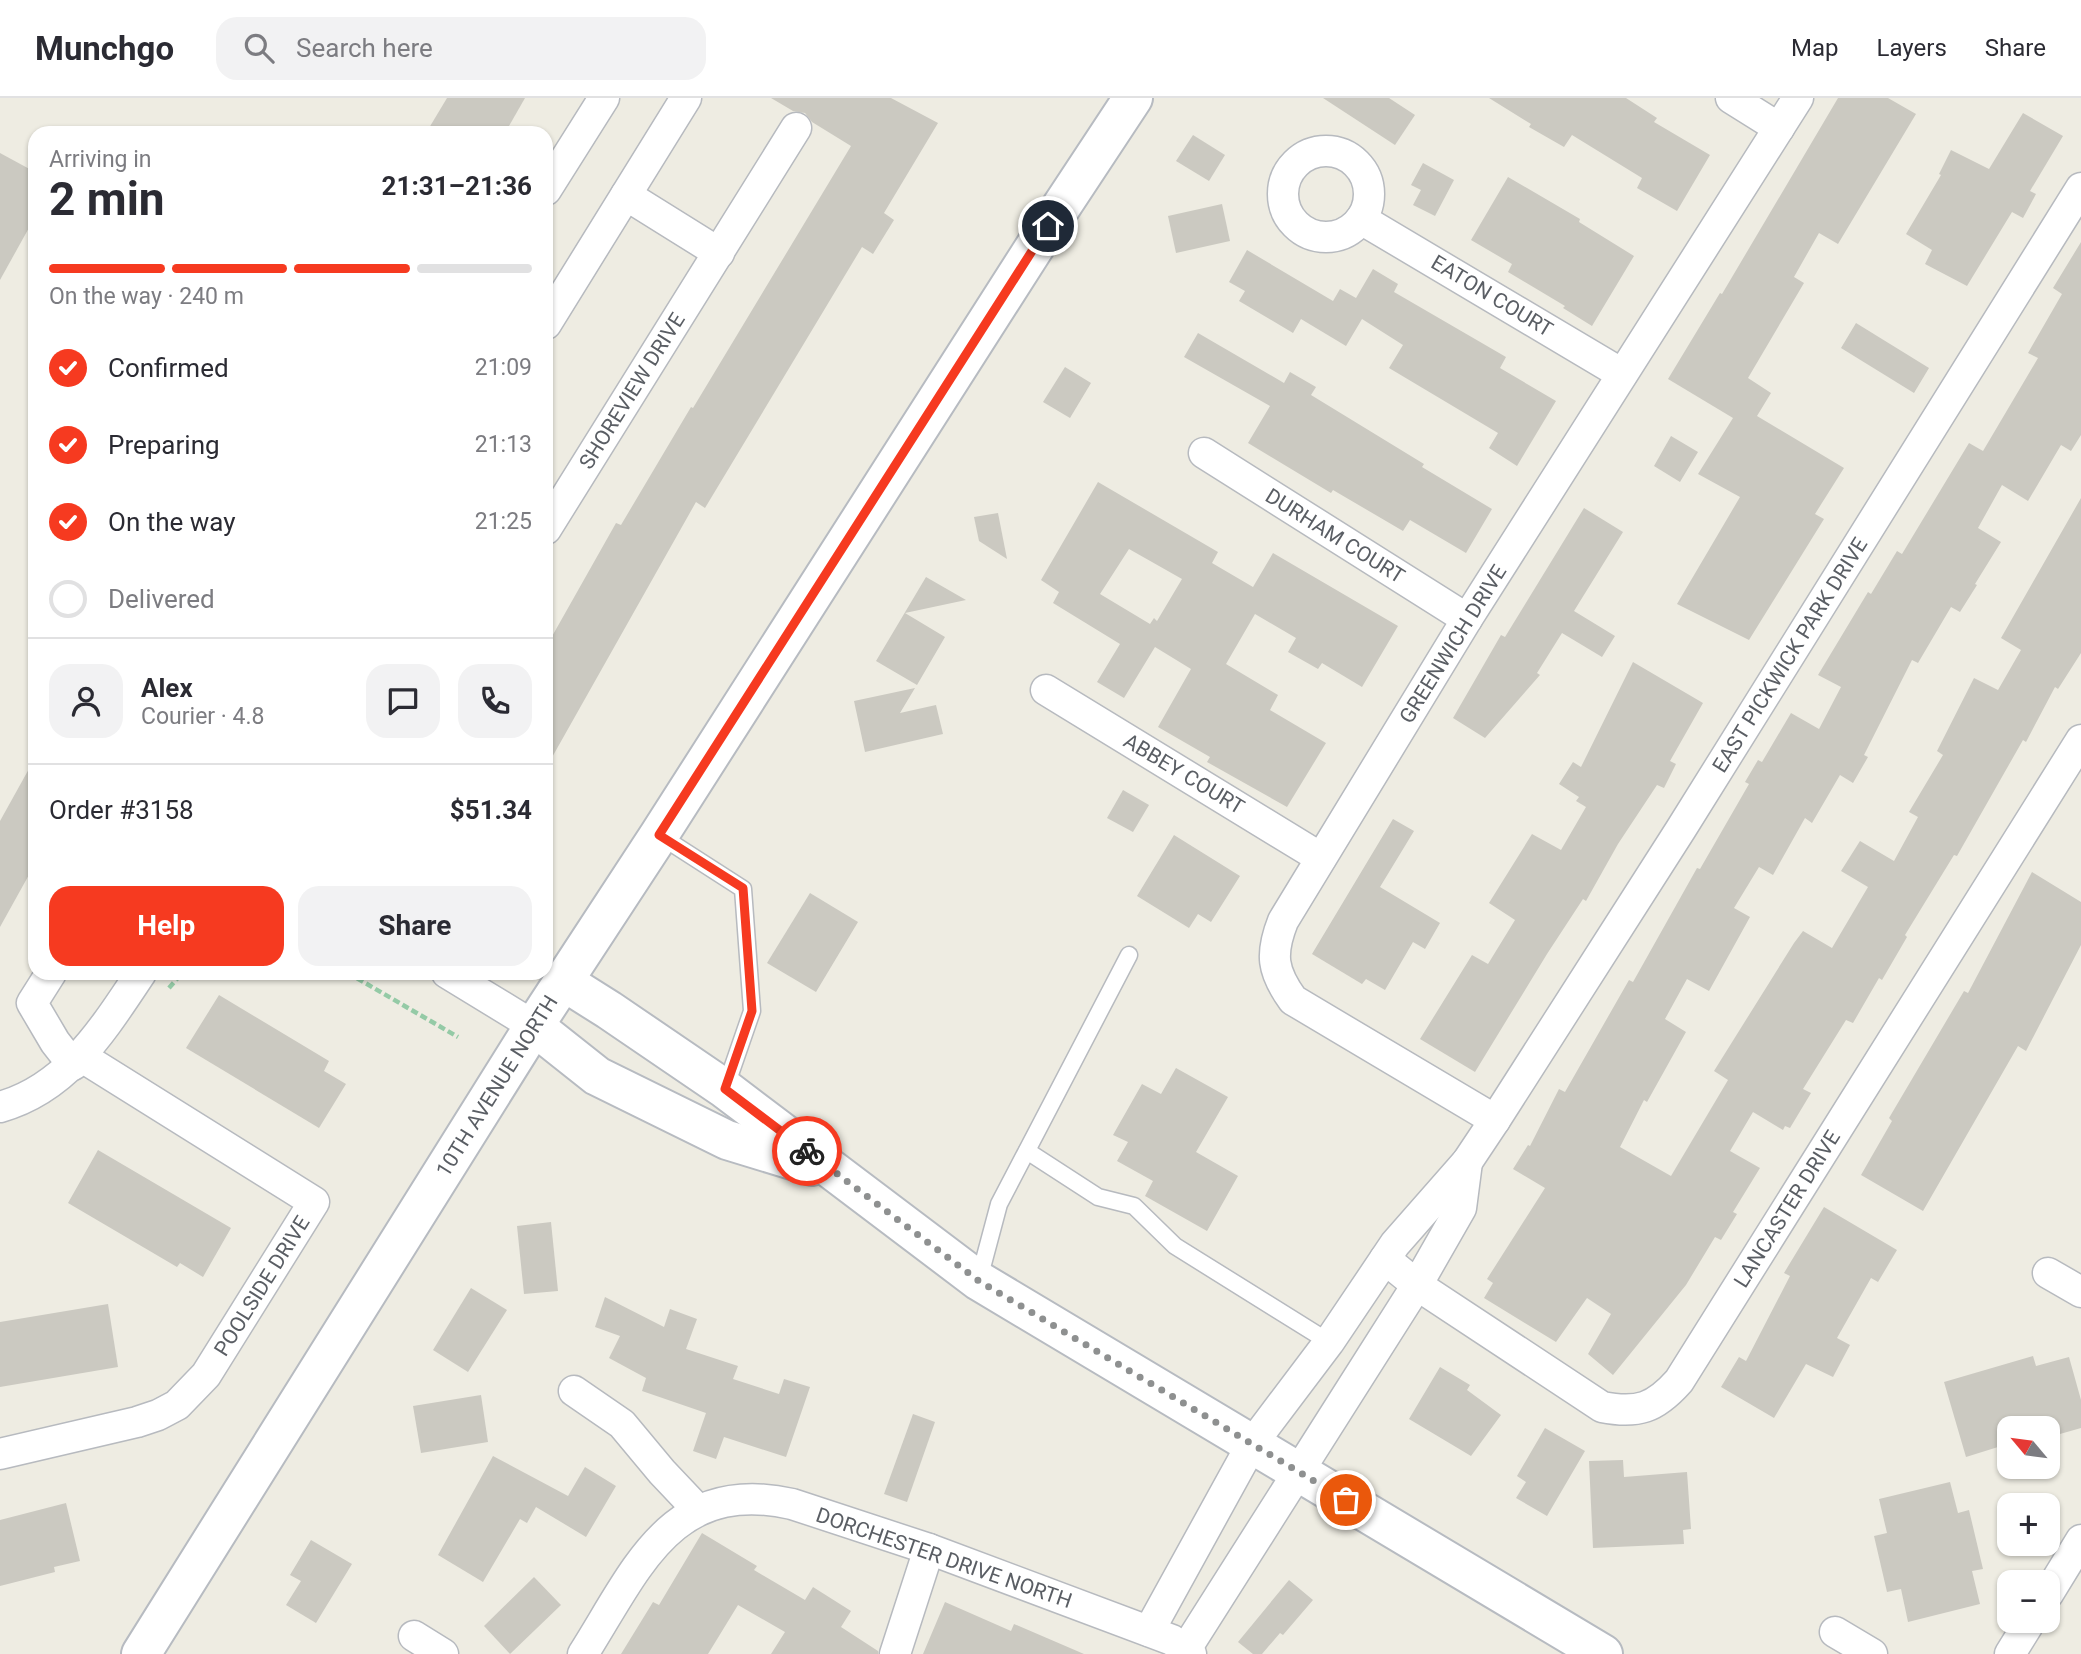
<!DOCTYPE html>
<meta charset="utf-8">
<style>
:root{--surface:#fff;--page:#f2f2f3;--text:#2b2b33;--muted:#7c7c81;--line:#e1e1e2;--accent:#f63a20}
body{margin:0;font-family:Roboto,sans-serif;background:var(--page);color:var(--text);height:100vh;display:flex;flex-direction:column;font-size:26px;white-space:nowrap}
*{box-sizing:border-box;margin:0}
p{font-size:23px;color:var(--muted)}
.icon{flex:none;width:38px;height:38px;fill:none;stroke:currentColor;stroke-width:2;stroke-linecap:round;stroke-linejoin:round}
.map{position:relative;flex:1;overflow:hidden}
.drawer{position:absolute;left:28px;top:28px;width:525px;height:854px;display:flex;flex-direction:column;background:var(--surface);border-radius:21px;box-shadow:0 2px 5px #0004}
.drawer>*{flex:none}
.needle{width:46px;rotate:299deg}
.controls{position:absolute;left:1997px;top:1318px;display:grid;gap:14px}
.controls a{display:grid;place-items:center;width:63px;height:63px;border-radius:14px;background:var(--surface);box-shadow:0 2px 5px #0004;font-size:35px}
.pin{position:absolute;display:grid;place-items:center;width:60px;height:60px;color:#fff;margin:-30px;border:4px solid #fff;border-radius:50%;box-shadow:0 2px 7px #0007}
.courier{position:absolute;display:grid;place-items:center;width:70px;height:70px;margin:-35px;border:5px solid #f63a20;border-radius:50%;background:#fff;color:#222;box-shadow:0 2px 9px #0007}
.head em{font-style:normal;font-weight:700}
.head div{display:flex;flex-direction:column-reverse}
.head{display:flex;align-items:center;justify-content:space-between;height:119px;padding:0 21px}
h1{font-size:46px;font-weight:700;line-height:52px}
.bar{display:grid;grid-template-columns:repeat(4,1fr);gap:10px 7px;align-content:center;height:84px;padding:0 21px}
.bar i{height:9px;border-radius:5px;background:var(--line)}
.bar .on{background:var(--accent)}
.bar p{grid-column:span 4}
.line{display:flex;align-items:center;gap:18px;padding:0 21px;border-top:2px solid var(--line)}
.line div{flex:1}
.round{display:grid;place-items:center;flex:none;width:74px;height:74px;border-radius:21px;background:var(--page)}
ol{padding:0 21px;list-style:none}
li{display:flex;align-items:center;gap:21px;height:77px}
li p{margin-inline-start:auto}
li .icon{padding:7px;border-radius:50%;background:var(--accent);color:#fff;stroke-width:4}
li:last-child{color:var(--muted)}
li i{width:38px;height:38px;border:4px solid var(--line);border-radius:50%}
.primary-button{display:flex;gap:14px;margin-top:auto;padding:14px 21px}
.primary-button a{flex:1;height:80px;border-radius:21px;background:var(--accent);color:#fff;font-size:28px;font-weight:700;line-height:80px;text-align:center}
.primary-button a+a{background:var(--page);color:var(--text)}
header{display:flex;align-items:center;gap:42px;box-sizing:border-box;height:98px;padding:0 35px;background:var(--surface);border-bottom:2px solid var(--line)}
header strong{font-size:33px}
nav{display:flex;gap:38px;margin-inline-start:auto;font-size:24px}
.search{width:490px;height:63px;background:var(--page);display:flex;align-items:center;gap:18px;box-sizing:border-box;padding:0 24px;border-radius:21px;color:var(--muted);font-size:26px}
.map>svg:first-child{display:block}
.building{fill:#cbc9c1;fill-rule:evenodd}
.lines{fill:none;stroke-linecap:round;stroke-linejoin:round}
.lane-casing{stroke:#b7babf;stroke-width:19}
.street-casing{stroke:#b7babf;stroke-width:33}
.secondary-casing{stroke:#b7bbc1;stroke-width:42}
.path{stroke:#94caa6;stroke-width:4.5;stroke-dasharray:7 3.5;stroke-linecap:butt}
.lane{stroke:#fff;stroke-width:16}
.street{stroke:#fff;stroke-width:30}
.secondary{stroke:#fff;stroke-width:38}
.done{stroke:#8e9090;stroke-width:7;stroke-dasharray:0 12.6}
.route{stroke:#f63a20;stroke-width:9}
.labels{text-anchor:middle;stroke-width:5;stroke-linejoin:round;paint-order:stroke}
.street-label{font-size:21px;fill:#5a5e64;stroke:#fff}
</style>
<header>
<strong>Munchgo</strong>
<div class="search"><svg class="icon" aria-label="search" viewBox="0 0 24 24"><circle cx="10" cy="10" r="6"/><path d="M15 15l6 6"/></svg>Search here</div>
<nav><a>Map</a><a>Layers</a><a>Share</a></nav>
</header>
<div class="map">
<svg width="2081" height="1556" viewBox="0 0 2081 1556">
<rect width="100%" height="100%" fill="#eeece2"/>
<g class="building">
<path d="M 447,0 L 525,0 L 505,35 L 426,35 Z"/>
<path d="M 771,0 L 891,0 L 938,25 L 884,115 L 894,122 L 873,156 L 862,149 L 705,410 L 696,404 L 546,670 L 546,549 L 616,425 L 621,427 L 691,309 L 693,310 L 851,48 L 812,24 L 805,15 L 793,13 Z"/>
<path d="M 1323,0 L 1389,0 L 1415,17 L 1395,47 Z"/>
<path d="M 1489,0 L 1626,0 L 1657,20 L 1654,24 L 1710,57 L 1677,113 L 1637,90 L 1642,80 L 1572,37 L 1564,49 L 1529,29 L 1531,26 Z"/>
<path d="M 1838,0 L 1888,0 L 1916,16 L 1838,146 L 1819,135 L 1794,179 L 1804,185 L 1748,280 L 1771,295 L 1757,318 L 1844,370 L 1815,416 L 1824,421 L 1749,542 L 1677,506 L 1740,399 L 1698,376 L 1733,320 L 1668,281 L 1720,195 L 1722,196 Z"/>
<path d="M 2023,15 L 2063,38 L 2030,93 L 2036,96 L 2023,120 L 2012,114 L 1967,188 L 1925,166 L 1932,152 L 1906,136 L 1941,77 L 1939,76 L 1951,52 L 1989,71 Z"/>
<path d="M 1193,37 L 1225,57 L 1209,83 L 1176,63 Z"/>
<path d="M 0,55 L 35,74 L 35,119 L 0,182 Z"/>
<path d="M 1423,65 L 1454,82 L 1435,118 L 1413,107 L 1421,92 L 1411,87 Z"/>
<path d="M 1508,79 L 1580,121 L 1579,124 L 1634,158 L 1592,228 L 1563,210 L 1565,208 L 1508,174 L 1512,166 L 1471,142 Z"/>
<path d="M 1222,106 L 1230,143 L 1176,155 L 1168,118 Z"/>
<path d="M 2081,144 L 2081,337 L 2071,353 L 2061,347 L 2028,403 L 2002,387 L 1978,430 L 2001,444 L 1975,486 L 1977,487 L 1960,514 L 1951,509 L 1918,565 L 1912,562 L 1864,657 L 1868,659 L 1853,685 L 1840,677 L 1812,725 L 1805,720 L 1773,777 L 1759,769 L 1734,810 L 1750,819 L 1709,893 L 1687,881 L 1665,921 L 1686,934 L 1647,1004 L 1644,1002 L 1620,1049 L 1671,1078 L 1728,982 L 1714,973 L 1794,845 L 1803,833 L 1832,850 L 1868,789 L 1841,773 L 1860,743 L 1894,763 L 1918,719 L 1909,714 L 1943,657 L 1937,653 L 1974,580 L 1998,592 L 2021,552 L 2001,540 L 2081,400 L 2081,555 L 2058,591 L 2055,589 L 2026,644 L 2023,642 L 1957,758 L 1954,757 L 1905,837 L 1907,839 L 1882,882 L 1879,880 L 1853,925 L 1846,922 L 1803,991 L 1811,995 L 1790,1030 L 1785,1028 L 1783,1032 L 1753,1014 L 1730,1053 L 1760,1070 L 1733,1114 L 1737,1116 L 1721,1142 L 1715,1139 L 1686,1187 L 1613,1277 L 1588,1256 L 1611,1216 L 1587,1200 L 1556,1244 L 1484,1200 L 1493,1185 L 1487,1181 L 1545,1090 L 1513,1071 L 1528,1047 L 1530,1048 L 1559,991 L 1565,994 L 1629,882 L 1633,884 L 1697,770 L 1700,771 L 1749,686 L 1745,684 L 1758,662 L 1762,664 L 1791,615 L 1819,631 L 1841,589 L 1818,577 L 1868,494 L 1871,496 L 1897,453 L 1902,456 L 1969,345 L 1983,353 L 2038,260 L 2028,255 L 2062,196 L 2053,190 Z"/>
<path d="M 1247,152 L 1333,203 L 1340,191 L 1356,200 L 1373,171 L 1398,186 L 1394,194 L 1506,259 L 1500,270 L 1556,303 L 1517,368 L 1489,350 L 1498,335 L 1389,270 L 1403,247 L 1362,221 L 1346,248 L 1301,221 L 1293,235 L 1239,203 L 1245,193 L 1229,184 Z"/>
<path d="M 1856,225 L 1929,270 L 1914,295 L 1841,250 Z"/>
<path d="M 1198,235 L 1284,285 L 1290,274 L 1316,289 L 1311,297 L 1424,366 L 1422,369 L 1492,411 L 1466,455 L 1410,422 L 1403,433 L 1333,392 L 1331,395 L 1248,345 L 1270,308 L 1184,259 Z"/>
<path d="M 1065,269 L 1091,285 L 1070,320 L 1043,304 Z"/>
<path d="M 1671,338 L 1698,354 L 1680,384 L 1654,368 Z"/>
<path d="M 1098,384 L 1218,454 L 1212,465 L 1253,489 L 1273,455 L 1398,528 L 1362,589 L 1322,565 L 1318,571 L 1288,554 L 1296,540 L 1255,516 L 1226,566 L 1278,597 L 1270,612 L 1326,645 L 1287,709 L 1207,664 L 1210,659 L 1158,629 L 1191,571 L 1155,549 L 1124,600 L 1097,584 L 1120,546 L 1053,505 L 1059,494 L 1041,482 ZM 1129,451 L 1182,481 L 1157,523 L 1154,520 L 1150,526 L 1100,496 Z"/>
<path d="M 1584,410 L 1623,434 L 1574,513 L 1615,538 L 1602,559 L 1562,535 L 1537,575 L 1540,577 L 1485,640 L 1453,620 L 1501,537 L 1505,539 Z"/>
<path d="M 998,415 L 1007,461 L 979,443 L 974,419 Z"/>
<path d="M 926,479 L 966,502 L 905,515 L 945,539 L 917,587 L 876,563 Z"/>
<path d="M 1633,564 L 1703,605 L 1670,663 L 1676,666 L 1664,690 L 1657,687 L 1618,746 L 1586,803 L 1583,801 L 1547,856 L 1475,974 L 1420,941 L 1472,857 L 1488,866 L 1515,822 L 1489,805 L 1532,736 L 1561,752 L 1586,709 L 1576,703 L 1579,699 L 1559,686 L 1573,664 L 1581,669 Z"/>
<path d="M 915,590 L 900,615 L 936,607 L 943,636 L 865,654 L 854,603 Z"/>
<path d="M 35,660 L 35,766 L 0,829 L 0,723 Z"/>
<path d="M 1123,692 L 1149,707 L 1133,734 L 1107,720 Z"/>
<path d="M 1393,721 L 1414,733 L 1380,789 L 1440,825 L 1425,851 L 1413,844 L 1385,892 L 1366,881 L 1362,886 L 1312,856 Z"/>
<path d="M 1174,737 L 1240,778 L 1211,824 L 1198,816 L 1189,830 L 1137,798 Z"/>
<path d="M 2032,774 L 2081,804 L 2081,847 L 2026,953 L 2018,948 L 1923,1113 L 1861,1077 L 1892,1023 L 1889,1020 L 1964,893 L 1968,895 Z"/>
<path d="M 810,795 L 858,824 L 816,894 L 767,865 Z"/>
<path d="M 219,897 L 329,963 L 324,973 L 346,986 L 319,1030 L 186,950 Z"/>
<path d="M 1176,970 L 1228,999 L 1196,1054 L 1238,1078 L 1207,1133 L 1145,1098 L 1153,1083 L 1117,1063 L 1128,1044 L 1113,1037 L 1142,986 L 1161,996 Z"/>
<path d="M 98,1052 L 231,1130 L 203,1179 L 180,1165 L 177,1169 L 68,1105 Z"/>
<path d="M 1824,1109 L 1897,1152 L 1878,1184 L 1871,1180 L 1837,1240 L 1850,1247 L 1833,1279 L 1806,1266 L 1774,1320 L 1721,1289 L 1739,1259 L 1746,1263 L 1790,1178 L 1784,1175 Z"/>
<path d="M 551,1124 L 558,1193 L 524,1196 L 517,1128 Z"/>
<path d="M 471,1190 L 507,1212 L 468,1274 L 433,1252 Z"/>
<path d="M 605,1199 L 664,1229 L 670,1211 L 697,1221 L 686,1251 L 738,1268 L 733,1281 L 779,1296 L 784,1281 L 810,1289 L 786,1359 L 724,1339 L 716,1361 L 693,1353 L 706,1315 L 642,1293 L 646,1280 L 609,1260 L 620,1238 L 595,1229 Z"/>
<path d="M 108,1206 L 118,1269 L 0,1289 L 0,1224 Z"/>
<path d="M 2033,1258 L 2036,1268 L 2069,1259 L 2081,1302 L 2081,1330 L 2053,1338 L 2056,1348 L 2048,1350 L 2048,1330 L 2009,1330 L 2009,1362 L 2002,1364 L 1998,1349 L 1966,1359 L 1944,1284 Z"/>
<path d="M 1440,1269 L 1470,1287 L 1467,1292 L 1501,1317 L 1471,1358 L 1409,1321 Z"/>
<path d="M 481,1297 L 488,1344 L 421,1355 L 413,1308 Z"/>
<path d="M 913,1316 L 935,1324 L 907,1404 L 884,1396 Z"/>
<path d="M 1545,1330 L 1585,1353 L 1547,1418 L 1516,1400 L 1526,1384 L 1517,1378 Z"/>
<path d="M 493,1358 L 568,1398 L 585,1369 L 616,1388 L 586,1439 L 536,1409 L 527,1425 L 520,1421 L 483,1484 L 438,1457 Z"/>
<path d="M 1623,1362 L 1624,1379 L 1687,1374 L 1691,1431 L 1683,1432 L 1684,1446 L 1593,1450 L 1589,1363 Z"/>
<path d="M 1950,1384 L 1958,1415 L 1969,1412 L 1983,1471 L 1972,1473 L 1980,1506 L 1908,1524 L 1901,1491 L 1887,1494 L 1874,1438 L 1887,1435 L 1879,1401 Z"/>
<path d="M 66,1405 L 80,1463 L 54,1469 L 55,1474 L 0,1488 L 0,1422 Z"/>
<path d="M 702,1435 L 757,1468 L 754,1472 L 805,1502 L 813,1489 L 851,1513 L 841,1529 L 878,1553 L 878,1556 L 771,1556 L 785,1534 L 738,1507 L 708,1556 L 621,1556 L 653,1504 L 659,1507 Z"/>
<path d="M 311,1442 L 352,1466 L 316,1525 L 286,1507 L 301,1483 L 290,1477 Z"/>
<path d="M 534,1479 L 561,1507 L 510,1556 L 484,1528 Z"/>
<path d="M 1289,1482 L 1313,1502 L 1283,1537 L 1280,1535 L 1262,1556 L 1253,1556 L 1238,1544 Z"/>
<path d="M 945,1504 L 1011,1533 L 1014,1526 L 1084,1556 L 923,1556 Z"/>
</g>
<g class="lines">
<g class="lane-casing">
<g id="lane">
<path d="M 659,737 L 743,791 L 752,913 L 725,991"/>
<path d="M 1027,1053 L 1098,1099 L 1134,1108 L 1175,1148 L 1329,1244"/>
<path d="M 979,1181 L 999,1106 L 1129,857"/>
</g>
</g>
<g class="street-casing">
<g id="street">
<path d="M 1731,0 L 1779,30"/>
<circle cx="1326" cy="96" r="43"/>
<path d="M 546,92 L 604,0"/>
<path d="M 626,97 L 719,155"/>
<path d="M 1361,121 L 1622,276"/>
<path d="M 546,226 L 686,0"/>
<path d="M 1204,355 L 1467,521"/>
<path d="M 546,431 L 796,30"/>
<path d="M 1046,592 L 1321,760"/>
<path d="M 51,875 L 32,905 L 55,944 L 73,967"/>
<path d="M 447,875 L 534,928"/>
<path d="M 0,1009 C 68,990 104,930 141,875"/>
<path d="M 1495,1022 L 1293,902 C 1272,873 1270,856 1283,823 L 1467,521 L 1798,0"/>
<path d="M 1385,1161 L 1417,1187 L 1602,1309 C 1638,1316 1655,1310 1679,1283 L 2081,642"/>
<path d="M 2048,1175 L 2081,1194"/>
<path d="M 574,1293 L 622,1326 L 662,1374 L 698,1412"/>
<path d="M 0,1356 L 137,1324 L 158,1317 L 177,1307 L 206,1277 L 314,1104 L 82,959"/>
<path d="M 2048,1496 L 2081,1442"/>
<path d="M 1149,1533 L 1252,1346 L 1329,1244 L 1395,1146 L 1467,1064 L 1495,1022 L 1681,731 L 2081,90"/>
<path d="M 1835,1534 L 1872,1556"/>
<path d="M 414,1538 L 443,1556"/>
<path d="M 1186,1551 L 1417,1187 L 1461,1110 L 1467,1064"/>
<path d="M 583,1556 C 637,1471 671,1379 792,1406 L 929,1451 L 1172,1542 L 1191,1556"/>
<path d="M 895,1556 L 929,1451"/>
<path d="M 2010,1556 L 2031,1522"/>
</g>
</g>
<g class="secondary-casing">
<g id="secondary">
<path d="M 563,883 L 609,912 L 725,991 L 979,1183 L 1603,1556"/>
<path d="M 534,928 L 597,978 L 727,1042 L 812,1068"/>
<path d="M 141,1556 L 534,928 L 659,737 L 1034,150 L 1133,0"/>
</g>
</g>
<g class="path">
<path d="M 348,875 L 458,939"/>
<path d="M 169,890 L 182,875"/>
</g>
<use href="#lane" class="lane"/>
<use href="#street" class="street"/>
<use href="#secondary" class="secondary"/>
</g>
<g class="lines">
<path class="done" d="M 807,1053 L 979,1183 L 1346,1402"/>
<path class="route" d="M 807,1053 L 725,991 L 752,913 L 743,790 L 659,737 L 1048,128"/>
</g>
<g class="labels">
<g class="street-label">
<text transform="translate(1492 198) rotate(31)" y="7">EATON COURT</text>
<text transform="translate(632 293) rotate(-58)" y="7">SHOREVIEW DRIVE</text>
<text transform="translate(1335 438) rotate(32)" y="7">DURHAM COURT</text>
<text transform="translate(1453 546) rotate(-58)" y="7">GREENWICH DRIVE</text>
<text transform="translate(1790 557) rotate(-58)" y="7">EAST PICKWICK PARK DRIVE</text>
<text transform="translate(1184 676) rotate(31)" y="7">ABBEY COURT</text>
<text transform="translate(497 988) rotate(-58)" y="7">10TH AVENUE NORTH</text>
<text transform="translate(1787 1111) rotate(-58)" y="7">LANCASTER DRIVE</text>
<text transform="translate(262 1188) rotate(-58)" y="7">POOLSIDE DRIVE</text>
<text transform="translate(944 1460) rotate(19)" y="7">DORCHESTER DRIVE NORTH</text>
</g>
</g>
</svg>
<div class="controls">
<a><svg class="needle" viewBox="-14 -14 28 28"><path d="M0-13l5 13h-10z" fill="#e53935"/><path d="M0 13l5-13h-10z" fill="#7c7c81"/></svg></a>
<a>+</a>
<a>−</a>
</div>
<div class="pin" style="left:1346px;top:1402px;background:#ea580c"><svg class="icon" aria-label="bag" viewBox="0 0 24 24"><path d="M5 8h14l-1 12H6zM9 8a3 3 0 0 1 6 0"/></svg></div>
<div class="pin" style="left:1048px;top:128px;background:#1f2937"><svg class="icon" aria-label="home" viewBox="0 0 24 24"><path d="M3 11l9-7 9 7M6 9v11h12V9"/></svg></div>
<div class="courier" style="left:807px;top:1053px"><svg class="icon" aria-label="bike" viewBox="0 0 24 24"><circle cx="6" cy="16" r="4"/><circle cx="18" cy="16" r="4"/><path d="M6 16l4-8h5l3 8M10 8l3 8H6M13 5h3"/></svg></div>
<section class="drawer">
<div class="head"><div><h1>2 min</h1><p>Arriving in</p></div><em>21:31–21:36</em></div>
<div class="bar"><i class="on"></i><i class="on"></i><i class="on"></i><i></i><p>On the way · 240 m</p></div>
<ol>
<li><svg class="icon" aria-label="check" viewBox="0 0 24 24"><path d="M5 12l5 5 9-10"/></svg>Confirmed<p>21:09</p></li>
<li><svg class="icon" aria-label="check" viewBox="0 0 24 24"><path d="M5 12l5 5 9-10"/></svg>Preparing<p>21:13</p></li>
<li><svg class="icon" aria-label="check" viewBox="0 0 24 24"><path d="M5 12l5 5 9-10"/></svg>On the way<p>21:25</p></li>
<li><i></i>Delivered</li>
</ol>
<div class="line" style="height:126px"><a class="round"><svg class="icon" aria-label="person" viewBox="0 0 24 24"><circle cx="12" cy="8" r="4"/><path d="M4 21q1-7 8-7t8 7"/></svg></a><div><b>Alex</b><p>Courier · 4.8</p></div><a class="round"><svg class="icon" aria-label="chat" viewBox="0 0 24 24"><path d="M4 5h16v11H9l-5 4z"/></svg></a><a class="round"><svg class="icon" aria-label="phone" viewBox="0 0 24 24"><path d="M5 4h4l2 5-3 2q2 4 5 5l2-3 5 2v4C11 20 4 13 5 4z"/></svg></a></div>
<div class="line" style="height:91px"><div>Order #3158</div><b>$51.34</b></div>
<div class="primary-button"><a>Help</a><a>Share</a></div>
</section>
</div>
